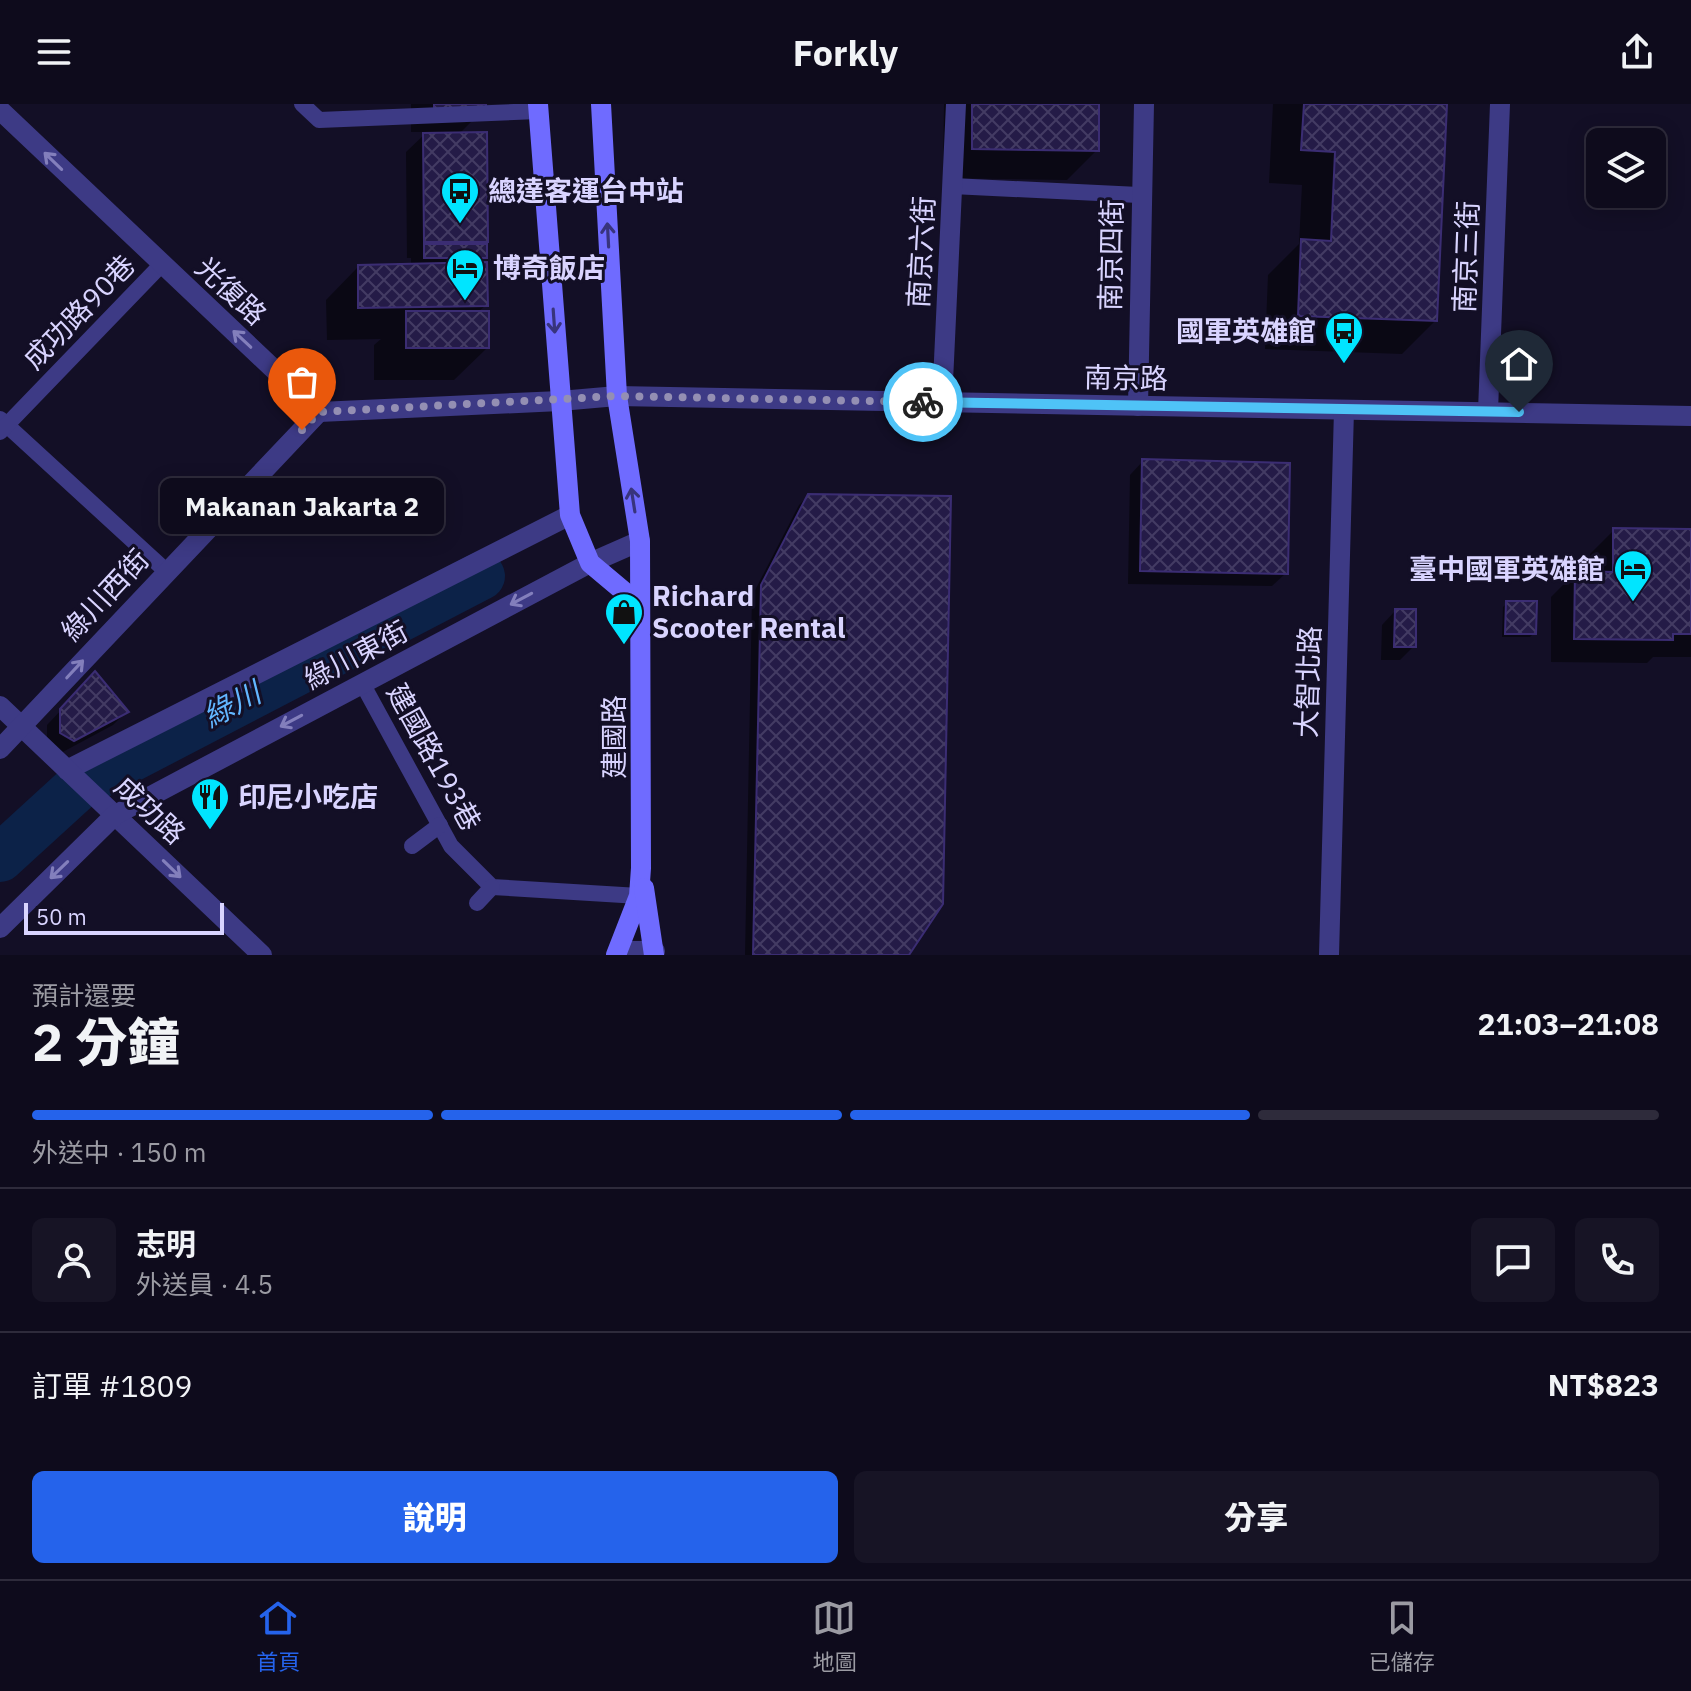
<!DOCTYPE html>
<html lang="zh-TW">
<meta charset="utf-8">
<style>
:root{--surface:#0e0b1c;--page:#171425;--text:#f1f3f6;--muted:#9b9ba3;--line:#2e2b3b;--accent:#2563eb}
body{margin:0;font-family:"IBM Plex Sans","Noto Sans TC",sans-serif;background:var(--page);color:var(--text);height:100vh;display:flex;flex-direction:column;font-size:30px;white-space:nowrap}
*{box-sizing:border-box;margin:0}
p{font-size:26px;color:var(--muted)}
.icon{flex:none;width:44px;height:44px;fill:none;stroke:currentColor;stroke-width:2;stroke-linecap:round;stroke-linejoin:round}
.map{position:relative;height:851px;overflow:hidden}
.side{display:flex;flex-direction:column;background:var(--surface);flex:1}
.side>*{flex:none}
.tools{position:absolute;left:1586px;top:24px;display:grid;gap:16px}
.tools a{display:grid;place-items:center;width:80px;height:80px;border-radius:12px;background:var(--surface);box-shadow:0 4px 20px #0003,0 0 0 2px var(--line);font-size:40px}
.scale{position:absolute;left:24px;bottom:20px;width:200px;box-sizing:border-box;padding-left:8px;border:4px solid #d9d4ff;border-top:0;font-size:22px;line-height:28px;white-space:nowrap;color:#d9d4ff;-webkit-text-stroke:6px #130f26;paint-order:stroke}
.pin{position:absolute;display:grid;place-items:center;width:68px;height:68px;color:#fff;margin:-82px -34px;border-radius:50% 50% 50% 0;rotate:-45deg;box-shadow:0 0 8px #0007}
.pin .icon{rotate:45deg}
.courier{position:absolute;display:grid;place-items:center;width:80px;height:80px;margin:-40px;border:6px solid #4fc3f7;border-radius:50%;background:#fff;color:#222;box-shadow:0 2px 10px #0007}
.bubble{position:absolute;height:56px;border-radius:12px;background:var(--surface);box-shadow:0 4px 20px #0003,0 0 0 2px var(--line);font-size:26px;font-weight:800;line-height:56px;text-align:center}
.head em{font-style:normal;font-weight:800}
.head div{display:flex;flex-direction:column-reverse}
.head{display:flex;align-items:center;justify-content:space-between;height:136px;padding:0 32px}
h1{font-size:52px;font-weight:800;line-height:60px}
.bar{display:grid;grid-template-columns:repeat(4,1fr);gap:12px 8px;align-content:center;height:96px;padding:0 32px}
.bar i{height:10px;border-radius:6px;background:var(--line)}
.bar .active{background:var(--accent)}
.bar p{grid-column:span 4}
.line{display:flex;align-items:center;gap:20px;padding:0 32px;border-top:2px solid var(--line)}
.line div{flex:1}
.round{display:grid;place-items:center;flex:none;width:84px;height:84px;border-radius:12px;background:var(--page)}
.cta{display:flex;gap:16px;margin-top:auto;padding:16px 32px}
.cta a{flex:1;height:92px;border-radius:12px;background:var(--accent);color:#fff;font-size:32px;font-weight:800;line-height:92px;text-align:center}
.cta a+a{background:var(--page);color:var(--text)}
header{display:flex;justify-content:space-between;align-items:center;height:104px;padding:0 32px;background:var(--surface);font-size:36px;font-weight:800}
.tabs{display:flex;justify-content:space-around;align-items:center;height:112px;border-top:2px solid var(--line);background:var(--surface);font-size:22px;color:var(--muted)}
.tabs a{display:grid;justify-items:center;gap:4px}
.tabs .active{color:var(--accent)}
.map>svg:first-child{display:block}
.shadow{fill:#0007}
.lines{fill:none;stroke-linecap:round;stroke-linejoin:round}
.river{stroke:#0c2248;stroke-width:48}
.building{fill:url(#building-cross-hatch);stroke:#3b2d73;stroke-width:2}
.service{stroke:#3d3a85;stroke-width:16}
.pedestrian{stroke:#3d3a85;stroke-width:20}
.minor{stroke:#3d3a85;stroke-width:20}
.tertiary{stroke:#3d3a85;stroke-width:20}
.secondary{stroke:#6f6bff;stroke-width:20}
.oneway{stroke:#837fbc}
.oneway2{stroke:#38347d}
.done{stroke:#948fb3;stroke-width:8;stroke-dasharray:0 14.4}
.route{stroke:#4fc3f7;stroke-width:10}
.labels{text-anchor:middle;stroke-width:6;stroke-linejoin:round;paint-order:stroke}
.poi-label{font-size:28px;font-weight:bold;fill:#d9d4ff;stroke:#130f26;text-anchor:start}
.street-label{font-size:28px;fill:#d9d4ff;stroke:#130f26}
.water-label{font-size:30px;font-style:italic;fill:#62b6ff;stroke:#130f26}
</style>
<header><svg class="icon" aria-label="menu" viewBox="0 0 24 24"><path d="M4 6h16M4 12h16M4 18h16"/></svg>Forkly<svg class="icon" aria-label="share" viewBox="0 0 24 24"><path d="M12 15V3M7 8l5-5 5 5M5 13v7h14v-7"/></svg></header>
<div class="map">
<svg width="1691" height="851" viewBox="0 0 1691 851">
<defs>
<pattern id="building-cross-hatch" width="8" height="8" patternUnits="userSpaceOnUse" patternTransform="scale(2)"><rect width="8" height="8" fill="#241b47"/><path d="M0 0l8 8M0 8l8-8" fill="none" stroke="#433b63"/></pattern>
</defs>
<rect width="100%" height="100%" fill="#130f26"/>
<g class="shadow">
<path d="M 411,0 L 484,0 L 484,5 L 458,31 L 486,137 L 480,142 L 485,153 L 477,161 L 486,201 L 477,209 L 487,244 L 454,276 L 374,276 L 374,241 L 381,235 L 327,236 L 326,196 L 358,163 L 411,162 L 411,154 L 407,154 L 406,48 L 427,28 L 411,28 Z"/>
<path d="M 944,0 L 1097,0 L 1097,46 L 1067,76 L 943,74 Z"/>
<path d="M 1273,0 L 1445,0 L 1435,217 L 1402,250 L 1265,245 L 1268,171 L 1299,140 L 1302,81 L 1269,79 Z"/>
<path d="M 1143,357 L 1286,469 L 1272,482 L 1128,480 L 1130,371 Z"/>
<path d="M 808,392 L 906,851 L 745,851 L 752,492 L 799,401 Z"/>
<path d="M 1614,426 L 1691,427 L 1691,553 L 1653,553 L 1647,559 L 1551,558 L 1551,493 L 1575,469 L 1590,470 L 1590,450 Z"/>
<path d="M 1507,499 L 1534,529 L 1530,533 L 1502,533 L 1503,503 Z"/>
<path d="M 1395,507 L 1414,542 L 1400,556 L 1381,556 L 1382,521 Z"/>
<path d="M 82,584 L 126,608 L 113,621 L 59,650 L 47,642 L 47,621 Z"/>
</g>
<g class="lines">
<path class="river" d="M 0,754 L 81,680 L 481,472"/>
</g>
<g class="building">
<rect x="434" y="0" width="52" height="5"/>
<path d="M 972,0 L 1099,0 L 1099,47 L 972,45 Z"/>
<path d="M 1304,0 L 1447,0 L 1437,217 L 1298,212 L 1301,135 L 1331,137 L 1335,48 L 1301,46 Z"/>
<path d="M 487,28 L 488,138 L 424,138 L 423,29 Z"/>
<rect x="424" y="140" width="63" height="14"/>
<path d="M 487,158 L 488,202 L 358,204 L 358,161 Z"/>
<rect x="406" y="207" width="83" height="37"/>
<path d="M 1142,355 L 1290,359 L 1288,470 L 1140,467 Z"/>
<path d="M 808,390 L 951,392 L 943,800 L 909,851 L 753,851 L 761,481 Z"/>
<path d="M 1613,424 L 1691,425 L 1691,530 L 1673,530 L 1673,536 L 1574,535 L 1575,467 L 1613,468 Z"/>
<path d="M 1506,497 L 1537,497 L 1536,530 L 1505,530 Z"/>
<path d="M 1395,505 L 1416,505 L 1416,543 L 1394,543 Z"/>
<path d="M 95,567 L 129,608 L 74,637 L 60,629 L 60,605 Z"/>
</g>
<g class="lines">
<g class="service">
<path d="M 302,0 L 319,16 L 538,7"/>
<path d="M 952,82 L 1139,91"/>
<path d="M 0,315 L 166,467"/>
<path d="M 0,328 L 162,160"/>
<path d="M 362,579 L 451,742 L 492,783 L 639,792"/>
<path d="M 412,742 L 440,721"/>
<path d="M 477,799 L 492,783"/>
</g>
<path class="pedestrian" d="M 67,666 L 570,411"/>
<g class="minor">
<path d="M 0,6 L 319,308 L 560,297"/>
<path d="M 942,299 L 956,0"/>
<path d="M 1138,302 L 1144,0"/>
<path d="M 1488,307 L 1500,0"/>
<path d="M 0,602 L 262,851"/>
<path d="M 0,645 L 319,308"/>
<path d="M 0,824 L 115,711 L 590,459 L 640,437"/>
<path d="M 619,847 L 655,847"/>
</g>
<g class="tertiary">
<path d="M 560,297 L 617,292 L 1691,312"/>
<path d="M 1329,851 L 1344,306"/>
</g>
<g class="secondary">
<path d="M 538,0 L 570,411 L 590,459 L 640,501"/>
<path d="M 601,0 L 617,292 L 640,437 L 641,764 L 639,792 L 616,851"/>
<path d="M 644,784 L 654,851"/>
</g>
</g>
<defs><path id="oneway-shaft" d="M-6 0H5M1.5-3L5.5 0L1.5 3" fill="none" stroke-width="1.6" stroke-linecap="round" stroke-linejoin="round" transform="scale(2)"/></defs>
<g class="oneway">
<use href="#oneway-shaft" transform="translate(53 57) rotate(-136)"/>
<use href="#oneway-shaft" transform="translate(242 235) rotate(-137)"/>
<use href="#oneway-shaft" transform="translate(521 495) rotate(152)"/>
<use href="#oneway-shaft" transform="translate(75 565) rotate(-47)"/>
<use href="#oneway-shaft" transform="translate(291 617) rotate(152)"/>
<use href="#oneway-shaft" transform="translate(172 765) rotate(44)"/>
<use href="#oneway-shaft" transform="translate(59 766) rotate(136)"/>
</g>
<g class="oneway2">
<use href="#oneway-shaft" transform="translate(608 131) rotate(-93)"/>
<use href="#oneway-shaft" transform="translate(554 217) rotate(86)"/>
<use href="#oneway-shaft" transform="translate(633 396) rotate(-99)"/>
</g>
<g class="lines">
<path class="done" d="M 302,326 L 319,308 L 617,292 L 923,298"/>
<path class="route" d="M 923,298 L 1519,308"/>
</g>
<defs>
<g id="bus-pin" transform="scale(2)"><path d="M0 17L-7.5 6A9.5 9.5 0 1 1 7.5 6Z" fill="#00e5ff" stroke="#130f26"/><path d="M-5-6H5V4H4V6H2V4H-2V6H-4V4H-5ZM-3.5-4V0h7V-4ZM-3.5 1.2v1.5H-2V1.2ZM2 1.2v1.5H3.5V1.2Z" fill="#111"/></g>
<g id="hotel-pin" transform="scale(2)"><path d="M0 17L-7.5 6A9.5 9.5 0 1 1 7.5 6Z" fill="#00e5ff" stroke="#130f26"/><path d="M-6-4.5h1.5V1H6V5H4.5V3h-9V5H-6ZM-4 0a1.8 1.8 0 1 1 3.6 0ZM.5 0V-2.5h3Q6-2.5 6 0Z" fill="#111"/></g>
<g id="shop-pin" transform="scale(2)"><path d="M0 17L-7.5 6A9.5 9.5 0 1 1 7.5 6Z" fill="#00e5ff" stroke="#130f26"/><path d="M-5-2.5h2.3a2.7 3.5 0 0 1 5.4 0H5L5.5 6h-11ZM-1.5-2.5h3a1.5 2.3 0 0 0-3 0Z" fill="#111"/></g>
<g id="restaurant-pin" transform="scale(2)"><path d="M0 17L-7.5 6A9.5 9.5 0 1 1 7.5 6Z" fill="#00e5ff" stroke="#130f26"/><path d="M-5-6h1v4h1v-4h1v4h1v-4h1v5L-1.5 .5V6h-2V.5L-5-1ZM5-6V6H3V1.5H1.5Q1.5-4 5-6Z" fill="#111"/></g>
</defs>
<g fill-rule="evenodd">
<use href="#bus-pin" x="460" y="87"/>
<use href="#hotel-pin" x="465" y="164"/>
<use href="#bus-pin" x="1344" y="227"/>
<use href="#hotel-pin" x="1633" y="465"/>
<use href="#shop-pin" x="624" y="508"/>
<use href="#restaurant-pin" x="210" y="693"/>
</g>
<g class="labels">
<g class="poi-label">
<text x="488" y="97">總達客運台中站</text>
<text x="493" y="174">博奇飯店</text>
<text x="1316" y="237" text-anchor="end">國軍英雄館</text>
<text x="1605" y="475" text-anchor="end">臺中國軍英雄館</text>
<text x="652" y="502">Richard<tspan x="652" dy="32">Scooter Rental</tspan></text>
<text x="238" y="703">印尼小吃店</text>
</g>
<g class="street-label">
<text transform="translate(921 148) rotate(-87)" y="10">南京六街</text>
<text transform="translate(1111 151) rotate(-89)" y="10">南京四街</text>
<text transform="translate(1466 153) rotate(-88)" y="10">南京三街</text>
<text transform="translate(231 187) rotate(43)" y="10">光復路</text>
<text transform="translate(79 208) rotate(-46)" y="10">成功路90巷</text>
<text transform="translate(1126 274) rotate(1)" y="10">南京路</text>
<text transform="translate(105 491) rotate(-47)" y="10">綠川西街</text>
<text transform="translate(356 551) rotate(-28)" y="10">綠川東街</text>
<text transform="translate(1308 578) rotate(-88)" y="10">大智北路</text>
<text transform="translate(614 633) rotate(-90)" y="10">建國路</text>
<text transform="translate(434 653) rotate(61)" y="10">建國路193巷</text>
<text transform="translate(150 706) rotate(43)" y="10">成功路</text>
</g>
<g class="water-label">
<text transform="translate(232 601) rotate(-28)" y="10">綠川</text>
</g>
</g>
</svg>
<div class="tools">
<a><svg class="icon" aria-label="layers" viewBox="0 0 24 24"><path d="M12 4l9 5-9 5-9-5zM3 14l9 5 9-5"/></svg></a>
</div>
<div class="scale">50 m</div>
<div class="pin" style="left:302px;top:326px;background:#ea580c"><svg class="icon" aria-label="bag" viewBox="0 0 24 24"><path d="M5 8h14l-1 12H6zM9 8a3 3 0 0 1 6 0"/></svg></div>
<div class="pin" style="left:1519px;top:308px;background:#1f2937"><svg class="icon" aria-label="home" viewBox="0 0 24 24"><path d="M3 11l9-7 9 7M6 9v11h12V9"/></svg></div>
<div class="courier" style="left:923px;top:298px"><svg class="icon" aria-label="bike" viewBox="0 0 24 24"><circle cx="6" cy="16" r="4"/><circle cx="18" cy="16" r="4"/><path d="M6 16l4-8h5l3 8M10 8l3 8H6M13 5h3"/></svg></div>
<div class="bubble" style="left:160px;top:374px;width:284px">Makanan Jakarta 2</div>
</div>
<section class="side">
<div class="head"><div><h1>2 分鐘</h1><p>預計還要</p></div><em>21:03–21:08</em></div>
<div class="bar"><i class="active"></i><i class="active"></i><i class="active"></i><i></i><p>外送中 · 150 m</p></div>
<div class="line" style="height:144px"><a class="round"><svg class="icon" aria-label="person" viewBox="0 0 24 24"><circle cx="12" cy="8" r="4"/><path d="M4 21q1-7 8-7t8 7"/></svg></a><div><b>志明</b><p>外送員 · 4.5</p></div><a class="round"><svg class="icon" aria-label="chat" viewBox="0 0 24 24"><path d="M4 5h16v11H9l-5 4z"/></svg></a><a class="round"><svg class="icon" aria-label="phone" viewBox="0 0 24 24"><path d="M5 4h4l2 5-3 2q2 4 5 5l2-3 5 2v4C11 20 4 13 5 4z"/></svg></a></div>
<div class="line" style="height:104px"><div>訂單 #1809</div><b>NT$823</b></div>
<div class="cta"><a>說明</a><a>分享</a></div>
</section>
<nav class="tabs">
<a class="active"><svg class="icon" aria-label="home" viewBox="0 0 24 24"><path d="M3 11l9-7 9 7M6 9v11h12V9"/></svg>首頁</a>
<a><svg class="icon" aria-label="map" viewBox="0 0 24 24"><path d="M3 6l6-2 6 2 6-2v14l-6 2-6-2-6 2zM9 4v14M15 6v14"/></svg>地圖</a>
<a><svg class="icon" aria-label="saved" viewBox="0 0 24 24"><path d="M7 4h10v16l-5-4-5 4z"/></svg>已儲存</a>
</nav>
